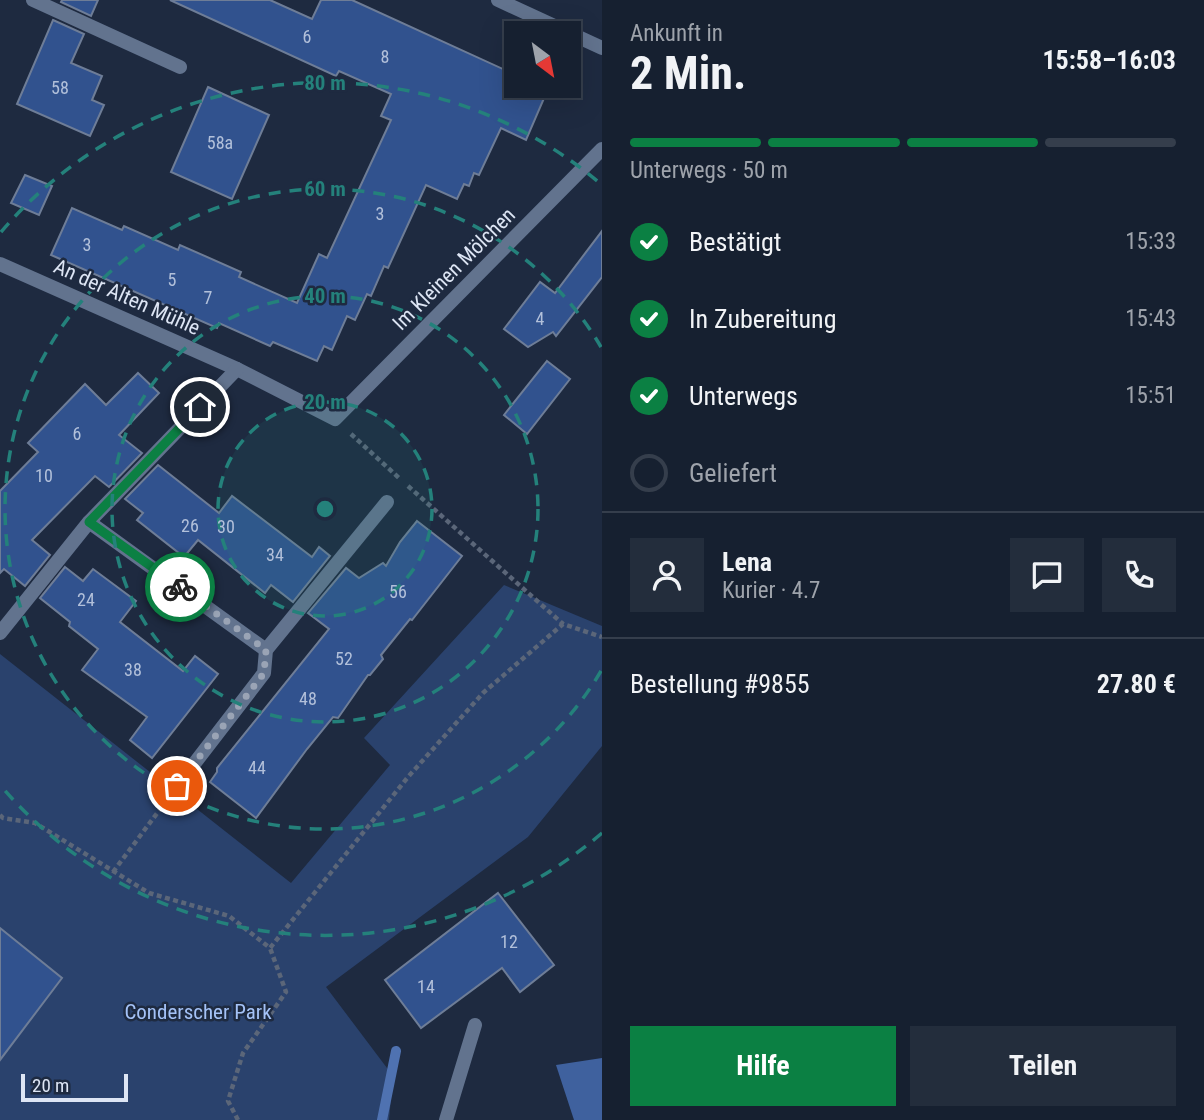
<!DOCTYPE html>
<html lang="de">
<meta charset="utf-8">
<style>
:root{--surface:#162030;--page:#232d3c;--text:#f1f3f6;--muted:#9ea3ab;--line:#353e4c;--accent:#0b8043}
body{margin:0;font-family:"Roboto Condensed",sans-serif;background:var(--page);color:var(--text);height:100vh;display:flex;flex-direction:column;font-size:26px;white-space:nowrap}
*{box-sizing:border-box;margin:0}
p{font-size:23px;color:var(--muted)}
.icon{flex:none;width:38px;height:38px;fill:none;stroke:currentColor;stroke-width:2;stroke-linecap:round;stroke-linejoin:round}
.map{position:relative;flex:1;overflow:hidden}
.drawer{display:flex;flex-direction:column;background:var(--surface);width:602px}
.drawer>*{flex:none}
.needle{width:46px;rotate:148deg}
.buttons{position:absolute;left:504px;top:21px;display:grid;gap:14px}
.buttons a{display:grid;place-items:center;width:77px;height:77px;border-radius:0px;background:var(--surface);box-shadow:0 7px 28px #0002,0 0 0 2px var(--line);font-size:35px}
.scale{position:absolute;left:21px;bottom:18px;width:107px;box-sizing:border-box;padding-left:7px;border:4px solid #dde5f4;border-top:0;font-size:19px;line-height:24px;white-space:nowrap;color:#dde5f4;-webkit-text-stroke:5px #1e2a40;paint-order:stroke}
.pin{position:absolute;display:grid;place-items:center;width:60px;height:60px;color:#fff;margin:-30px;border:4px solid #fff;border-radius:50%;box-shadow:0 2px 7px #0007}
.courier{position:absolute;display:grid;place-items:center;width:70px;height:70px;margin:-35px;border:5px solid #0b8043;border-radius:50%;background:#fff;color:#222;box-shadow:0 2px 9px #0007}
.summary em{font-style:normal;font-weight:700}
.summary div{display:flex;flex-direction:column-reverse}
.summary{display:flex;align-items:center;justify-content:space-between;height:119px;padding:0 28px}
h1{font-size:46px;font-weight:700;line-height:52px}
.bar{display:grid;grid-template-columns:repeat(4,1fr);gap:10px 7px;align-content:center;height:84px;padding:0 28px}
.bar i{height:9px;border-radius:5px;background:var(--line)}
.bar .current{background:var(--accent)}
.bar p{grid-column:span 4}
.line{display:flex;align-items:center;gap:18px;padding:0 28px;border-top:2px solid var(--line)}
.line div{flex:1}
.round{display:grid;place-items:center;flex:none;width:74px;height:74px;border-radius:0px;background:var(--page)}
ol{padding:0 28px;list-style:none}
li{display:flex;align-items:center;gap:21px;height:77px}
li p{margin-inline-start:auto}
li .icon{padding:7px;border-radius:50%;background:var(--accent);color:#fff;stroke-width:4}
li:last-child{color:var(--muted)}
li i{width:38px;height:38px;border:4px solid var(--line);border-radius:50%}
.action{display:flex;gap:14px;margin-top:auto;padding:14px 28px}
.action a{flex:1;height:80px;border-radius:0px;background:var(--accent);color:#fff;font-size:28px;font-weight:700;line-height:80px;text-align:center}
.action a+a{background:var(--page);color:var(--text)}
main{display:flex;flex:1;min-height:0}
.map>svg:first-child{display:block}
.green{fill:#2a426d}
.forest{fill:#3f619e}
.lines{fill:none;stroke-linecap:round;stroke-linejoin:round}
.stream{stroke:#4f72b1;stroke-width:10}
.building{fill:#31528e;stroke:#6e7d97;stroke-width:2}
.path{stroke:#5b6679;stroke-width:4.5;stroke-dasharray:5 3.5;stroke-linecap:butt}
.service{stroke:#62738e;stroke-width:14}
.minor{stroke:#62738e;stroke-width:14}
.done{stroke:#9aa4b5;stroke-width:7;stroke-dasharray:0 12.6}
.route{stroke:#0b8043;stroke-width:9}
.ring{fill:none;stroke:#24817b;stroke-width:3.5;stroke-dasharray:12 9}
.labels{text-anchor:middle;stroke-width:5;stroke-linejoin:round;paint-order:stroke}
.number-label{font-size:18px;fill:#b2c0da}
.street-label{font-size:21px;fill:#dde5f4;stroke:#1e2a40}
.park-label{font-size:21px;fill:#a4c2f7;stroke:#1e2a40}
.centre{fill:#24817b;stroke:#1e2a40;stroke-width:3.5}
.ring-label{font-size:21px;text-anchor:middle;font-weight:bold;fill:#24817b;stroke:#1e2a40;stroke-width:5;stroke-linejoin:round;paint-order:stroke}
</style>
<main>
<div class="map">
<svg width="602" height="1120" viewBox="0 0 602 1120">
<rect width="100%" height="100%" fill="#1e2a40"/>
<path class="green" d="M 504,585 L 602,626 L 602,746 L 528,837 L 326,987 L 393,1076 L 389,1120 L 0,1120 L 0,654 L 291,883 L 390,765 L 364,738 Z"/>
<path class="forest" d="M 602,1058 L 602,1120 L 574,1120 L 556,1065 Z"/>
<g class="lines">
<path class="stream" d="M 382,1120 L 396,1051"/>
</g>
<g class="building">
<path d="M 62,0 L 98,0 L 91,16 L 61,2 Z"/>
<path d="M 170,0 L 270,0 L 312,19 L 321,0 L 352,0 L 516,75 L 516,86 L 541,86 L 548,89 L 526,140 L 501,128 L 479,175 L 474,173 L 469,186 L 464,184 L 457,199 L 426,185 L 388,268 L 384,266 L 371,296 L 367,294 L 355,320 L 347,316 L 332,350 L 324,346 L 317,361 L 273,342 L 270,346 L 219,323 L 217,328 L 51,255 L 72,208 L 122,230 L 124,226 L 178,250 L 180,245 L 241,272 L 239,277 L 297,303 L 319,254 L 327,258 L 391,120 L 381,116 L 391,94 L 339,71 L 336,76 Z"/>
<path d="M 53,20 L 84,34 L 71,63 L 102,76 L 92,100 L 104,105 L 90,136 L 17,104 Z"/>
<path d="M 208,87 L 269,115 L 232,199 L 171,172 Z"/>
<path d="M 25,175 L 52,186 L 39,215 L 11,203 Z"/>
<path d="M 602,231 L 602,277 L 556,336 L 553,332 L 528,347 L 504,329 L 540,282 L 555,293 Z"/>
<path d="M 547,361 L 570,379 L 527,434 L 504,415 Z"/>
<path d="M 138,373 L 159,393 L 119,435 L 142,453 L 109,487 L 95,476 L 32,540 L 50,555 L 25,586 L 4,569 L 0,573 L 0,491 L 38,452 L 28,443 L 85,384 L 106,405 Z"/>
<path d="M 158,465 L 219,513 L 232,496 L 312,557 L 319,547 L 330,556 L 293,602 L 271,585 L 265,593 L 198,540 L 184,557 L 137,520 L 143,513 L 125,499 Z"/>
<path d="M 417,521 L 462,556 L 412,620 L 410,619 L 381,655 L 383,659 L 370,675 L 368,675 L 338,718 L 333,717 L 307,749 L 256,818 L 210,782 L 217,772 L 217,768 L 329,629 L 308,613 L 346,568 L 359,578 L 383,563 L 386,566 L 400,542 Z"/>
<path d="M 65,567 L 83,581 L 93,569 L 136,601 L 120,622 L 183,671 L 195,656 L 218,674 L 152,758 L 130,740 L 147,717 L 82,670 L 98,649 L 69,626 L 70,622 L 40,598 Z"/>
<path d="M 498,893 L 554,965 L 520,992 L 502,968 L 421,1028 L 385,980 Z"/>
<path d="M 0,928 L 62,978 L 0,1060 Z"/>
</g>
<g class="lines">
<g class="path">
<path d="M 351,434 L 399,478"/>
<path d="M 408,486 L 563,624"/>
<path d="M 0,815 L 3,818 L 35,823 L 149,893 L 229,916 L 270,948 L 408,777 L 483,693 L 563,624 L 602,637"/>
<path d="M 113,872 L 161,808"/>
<path d="M 238,1120 L 228,1101 L 243,1053 L 286,992 L 270,948"/>
</g>
<path class="service" d="M 33,0 L 180,67"/>
<g class="minor">
<path d="M 498,0 L 602,48"/>
<path d="M 0,264 L 237,369 L 335,419 L 602,149"/>
<path d="M 89,522 L 266,650"/>
<path d="M 0,633 L 89,522 L 237,369"/>
<path d="M 174,790 L 264,673 L 266,650 L 387,502"/>
<path d="M 446,1120 L 475,1025"/>
</g>
</g>
<g class="lines">
<path class="done" d="M 177,786 L 264,673 L 266,650 L 180,587"/>
<path class="route" d="M 180,587 L 89,522 L 200,407"/>
</g>
<circle cx="325" cy="509" r="107" fill="#24817b" fill-opacity=".12"/>
<g class="ring">
<circle cx="325" cy="509" r="107"/>
<circle cx="325" cy="509" r="213"/>
<path d="M601 671A320 320 0 1 1 601 347"/>
<path d="M602 833A426 426 0 0 1 1 786M1 232A426 426 0 0 1 602 185"/>
</g>
<g class="labels">
<g class="number-label">
<text x="307" y="43">6</text>
<text x="385" y="63">8</text>
<text x="60" y="94">58</text>
<text x="220" y="149">58a</text>
<text x="380" y="220">3</text>
<text x="87" y="251">3</text>
<text x="172" y="286">5</text>
<text x="208" y="304">7</text>
<text x="540" y="325">4</text>
<text x="77" y="440">6</text>
<text x="44" y="482">10</text>
<text x="190" y="532">26</text>
<text x="226" y="533">30</text>
<text x="275" y="561">34</text>
<text x="398" y="598">56</text>
<text x="86" y="606">24</text>
<text x="344" y="665">52</text>
<text x="133" y="676">38</text>
<text x="308" y="705">48</text>
<text x="257" y="774">44</text>
<text x="509" y="948">12</text>
<text x="426" y="993">14</text>
</g>
<g class="street-label">
<text transform="translate(454 269) rotate(-45)" y="7">Im Kleinen Mölchen</text>
<text transform="translate(127 297) rotate(24)" y="7">An der Alten Mühle</text>
</g>
<g class="park-label">
<text x="198" y="1019">Conderscher Park</text>
</g>
</g>
<circle cx="325" cy="509" r="10" class="centre"/>
<g class="ring-label">
<text x="325" y="90">80 m</text>
<text x="325" y="196">60 m</text>
<text x="325" y="303">40 m</text>
<text x="325" y="409">20 m</text>
</g>
</svg>
<div class="buttons">
<a><svg class="needle" viewBox="-14 -14 28 28"><path d="M0-13l5 13h-10z" fill="#e53935"/><path d="M0 13l5-13h-10z" fill="#9ea3ab"/></svg></a>
</div>
<div class="scale">20 m</div>
<div class="pin" style="left:177px;top:786px;background:#ea580c"><svg class="icon" aria-label="bag" viewBox="0 0 24 24"><path d="M5 8h14l-1 12H6zM9 8a3 3 0 0 1 6 0"/></svg></div>
<div class="pin" style="left:200px;top:407px;background:#1f2937"><svg class="icon" aria-label="home" viewBox="0 0 24 24"><path d="M3 11l9-7 9 7M6 9v11h12V9"/></svg></div>
<div class="courier" style="left:180px;top:587px"><svg class="icon" aria-label="bike" viewBox="0 0 24 24"><circle cx="6" cy="16" r="4"/><circle cx="18" cy="16" r="4"/><path d="M6 16l4-8h5l3 8M10 8l3 8H6M13 5h3"/></svg></div>
</div>
<section class="drawer">
<div class="summary"><div><h1>2 Min.</h1><p>Ankunft in</p></div><em>15:58–16:03</em></div>
<div class="bar"><i class="current"></i><i class="current"></i><i class="current"></i><i></i><p>Unterwegs · 50 m</p></div>
<ol>
<li><svg class="icon" aria-label="check" viewBox="0 0 24 24"><path d="M5 12l5 5 9-10"/></svg>Bestätigt<p>15:33</p></li>
<li><svg class="icon" aria-label="check" viewBox="0 0 24 24"><path d="M5 12l5 5 9-10"/></svg>In Zubereitung<p>15:43</p></li>
<li><svg class="icon" aria-label="check" viewBox="0 0 24 24"><path d="M5 12l5 5 9-10"/></svg>Unterwegs<p>15:51</p></li>
<li><i></i>Geliefert</li>
</ol>
<div class="line" style="height:126px"><a class="round"><svg class="icon" aria-label="person" viewBox="0 0 24 24"><circle cx="12" cy="8" r="4"/><path d="M4 21q1-7 8-7t8 7"/></svg></a><div><b>Lena</b><p>Kurier · 4.7</p></div><a class="round"><svg class="icon" aria-label="chat" viewBox="0 0 24 24"><path d="M4 5h16v11H9l-5 4z"/></svg></a><a class="round"><svg class="icon" aria-label="phone" viewBox="0 0 24 24"><path d="M5 4h4l2 5-3 2q2 4 5 5l2-3 5 2v4C11 20 4 13 5 4z"/></svg></a></div>
<div class="line" style="height:91px"><div>Bestellung #9855</div><b>27.80 €</b></div>
<div class="action"><a>Hilfe</a><a>Teilen</a></div>
</section>
</main>
